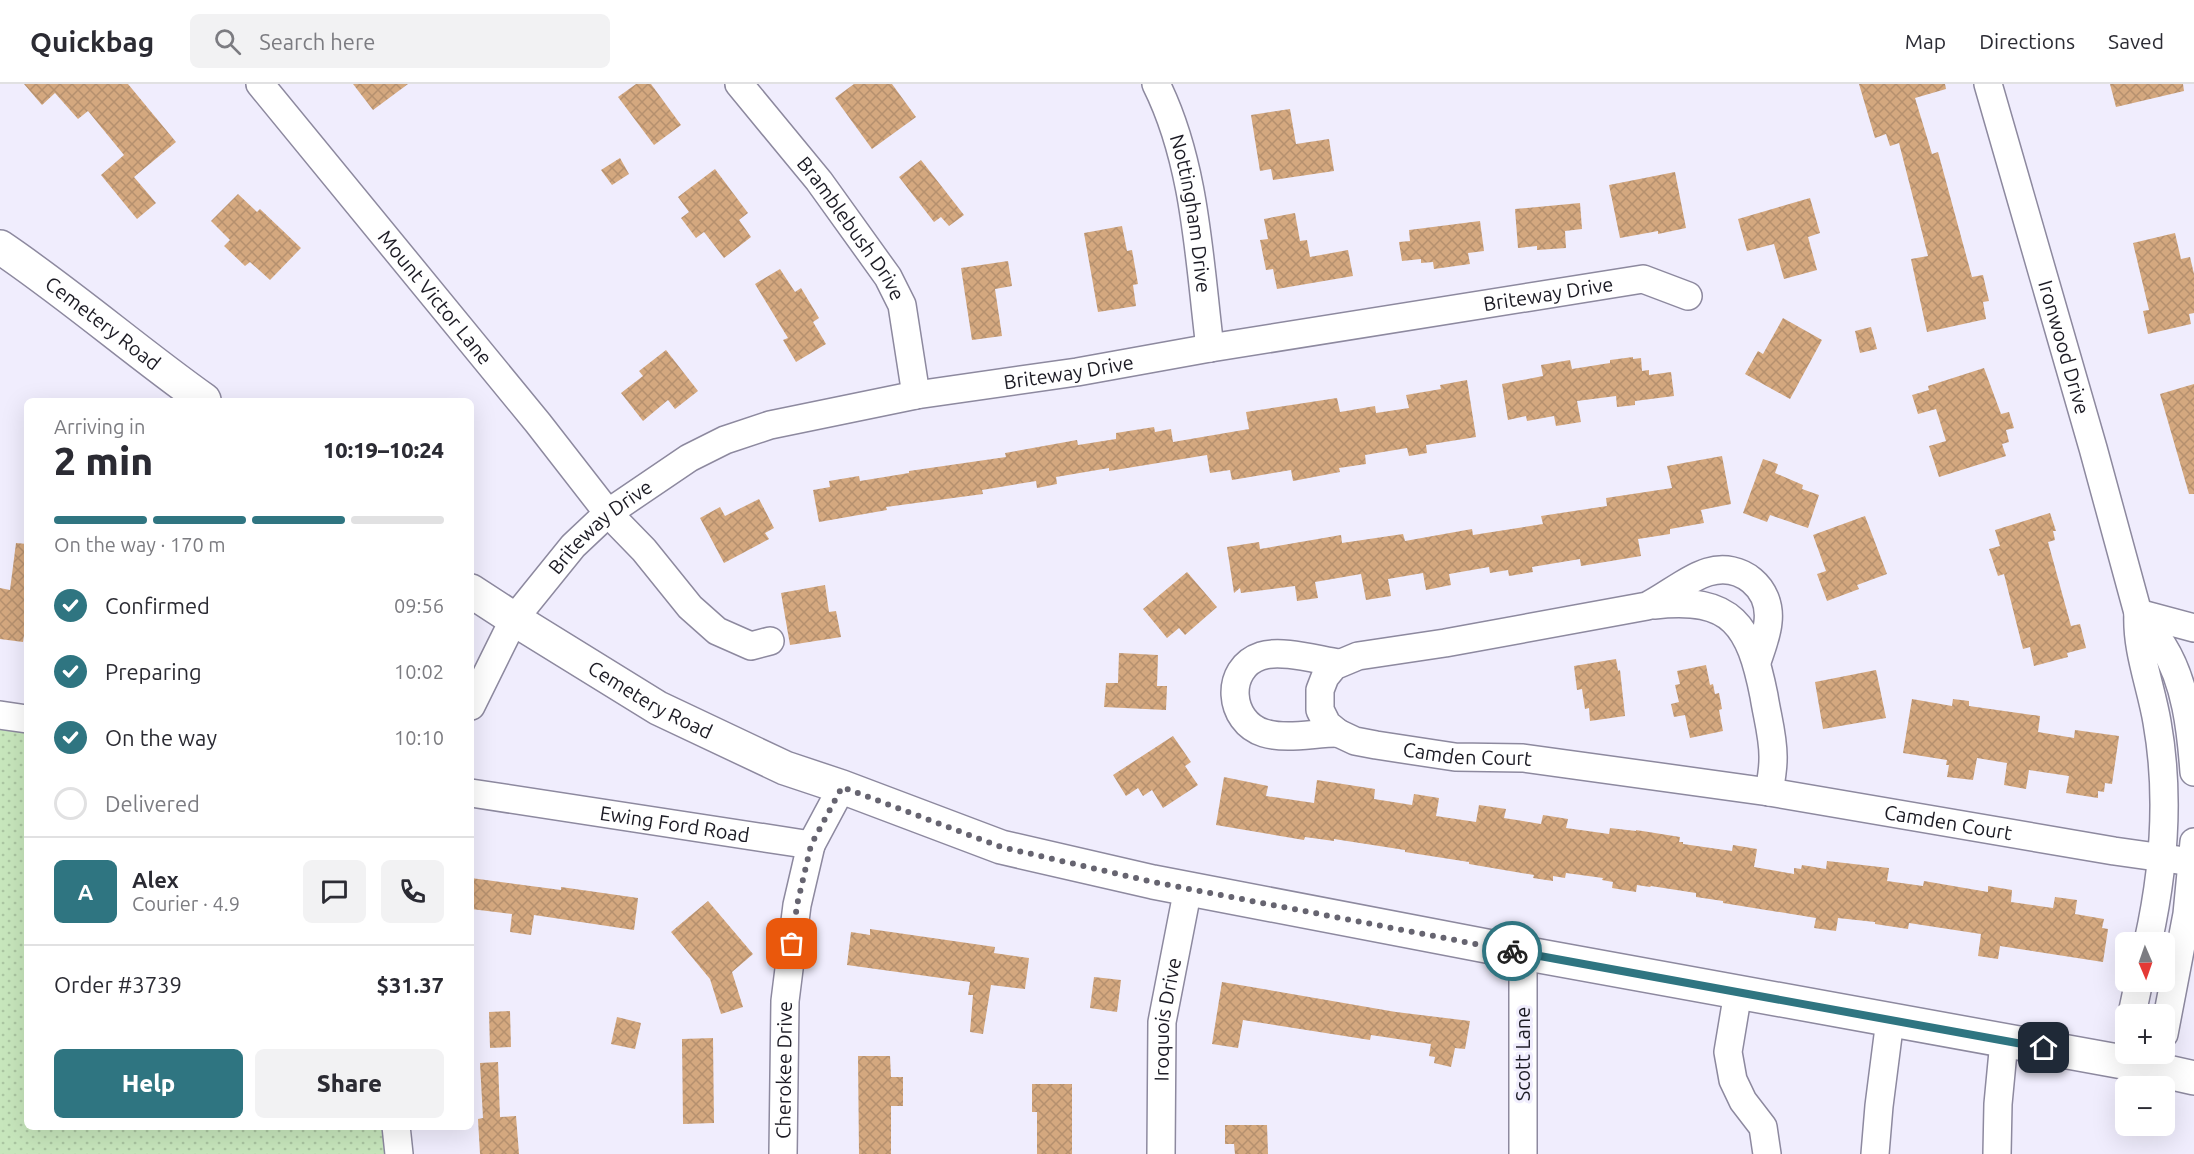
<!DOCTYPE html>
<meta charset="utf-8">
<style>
:root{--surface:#fff;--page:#f2f2f3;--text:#2b2b33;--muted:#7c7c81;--line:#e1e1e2;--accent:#2f7581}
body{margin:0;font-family:Ubuntu,sans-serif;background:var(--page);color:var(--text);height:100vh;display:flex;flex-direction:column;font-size:22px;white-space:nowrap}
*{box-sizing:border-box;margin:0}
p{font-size:20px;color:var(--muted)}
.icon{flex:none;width:33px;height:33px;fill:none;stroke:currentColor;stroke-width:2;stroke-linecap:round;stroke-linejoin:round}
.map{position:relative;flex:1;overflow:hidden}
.side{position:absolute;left:24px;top:314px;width:450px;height:732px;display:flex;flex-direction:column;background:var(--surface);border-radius:9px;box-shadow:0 6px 24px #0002}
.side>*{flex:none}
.needle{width:39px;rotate:178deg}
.fabs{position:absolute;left:2115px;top:848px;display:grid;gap:12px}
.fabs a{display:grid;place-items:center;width:60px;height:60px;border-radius:9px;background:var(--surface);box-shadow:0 6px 24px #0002;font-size:30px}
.pin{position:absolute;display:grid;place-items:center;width:51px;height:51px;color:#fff;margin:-26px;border-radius:12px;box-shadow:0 3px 9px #0006}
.courier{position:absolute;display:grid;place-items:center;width:60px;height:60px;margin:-30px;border:4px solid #2f7581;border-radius:50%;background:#fff;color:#222;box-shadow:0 2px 8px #0007}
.overview em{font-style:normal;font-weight:800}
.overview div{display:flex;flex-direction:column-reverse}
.overview{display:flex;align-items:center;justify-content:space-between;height:102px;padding:0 30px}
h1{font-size:39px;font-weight:800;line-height:45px}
.bar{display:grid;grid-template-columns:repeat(4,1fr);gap:9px 6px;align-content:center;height:72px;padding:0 30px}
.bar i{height:8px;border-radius:4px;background:var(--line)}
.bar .selected{background:var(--accent)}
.bar p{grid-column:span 4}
.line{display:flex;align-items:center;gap:15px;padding:0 30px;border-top:2px solid var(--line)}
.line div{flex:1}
.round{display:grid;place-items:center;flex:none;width:63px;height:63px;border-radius:9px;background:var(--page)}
ol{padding:0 30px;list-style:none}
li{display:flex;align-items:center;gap:18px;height:66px}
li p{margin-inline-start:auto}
li .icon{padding:6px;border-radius:50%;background:var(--accent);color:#fff;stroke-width:4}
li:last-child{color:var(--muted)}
li i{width:33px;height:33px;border:3px solid var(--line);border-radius:50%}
.button{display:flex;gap:12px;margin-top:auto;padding:12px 30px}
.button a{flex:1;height:69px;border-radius:9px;background:var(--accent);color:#fff;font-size:24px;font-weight:800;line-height:69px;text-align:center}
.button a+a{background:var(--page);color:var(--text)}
header{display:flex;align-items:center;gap:36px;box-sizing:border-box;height:84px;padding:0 30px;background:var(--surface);border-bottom:2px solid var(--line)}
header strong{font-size:28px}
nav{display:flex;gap:33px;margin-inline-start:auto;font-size:21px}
.search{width:420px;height:54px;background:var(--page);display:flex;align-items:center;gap:15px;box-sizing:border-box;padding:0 21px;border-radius:9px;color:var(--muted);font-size:22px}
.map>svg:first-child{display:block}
.grass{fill:url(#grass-dots)}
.building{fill:url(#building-cross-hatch)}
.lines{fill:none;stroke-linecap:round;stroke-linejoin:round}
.minor-casing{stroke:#8d899f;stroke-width:30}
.major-casing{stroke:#8d899f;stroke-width:36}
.minor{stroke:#fff;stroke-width:27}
.major{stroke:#fff;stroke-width:33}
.done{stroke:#666470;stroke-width:6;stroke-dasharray:0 10.8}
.route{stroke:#2f7581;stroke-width:8}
.labels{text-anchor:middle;stroke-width:6;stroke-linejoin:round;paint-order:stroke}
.street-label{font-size:20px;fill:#1c1b24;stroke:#f0edfd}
</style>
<header>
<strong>Quickbag</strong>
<div class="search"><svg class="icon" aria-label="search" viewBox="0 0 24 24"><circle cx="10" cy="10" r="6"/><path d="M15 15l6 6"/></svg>Search here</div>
<nav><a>Map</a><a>Directions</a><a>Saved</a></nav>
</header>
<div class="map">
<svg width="2194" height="1070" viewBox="0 0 2194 1070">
<defs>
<pattern id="grass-dots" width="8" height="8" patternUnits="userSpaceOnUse" patternTransform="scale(1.5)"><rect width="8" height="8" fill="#c7e6bc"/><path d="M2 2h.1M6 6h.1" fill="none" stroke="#aac5a1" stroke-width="1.8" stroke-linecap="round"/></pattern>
<pattern id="building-cross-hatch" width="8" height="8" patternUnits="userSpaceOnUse" patternTransform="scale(1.5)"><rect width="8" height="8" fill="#d4a87f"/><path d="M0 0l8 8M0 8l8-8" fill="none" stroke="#b5906e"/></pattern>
</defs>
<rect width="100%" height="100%" fill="#f0edfd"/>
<path class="grass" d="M 0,630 L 27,635 L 27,1042 L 397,1043 L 400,1070 L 0,1070 Z"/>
<g class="building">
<path d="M 24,0 L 128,0 L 176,58 L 134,93 L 156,119 L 137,135 L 101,91 L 124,71 L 88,27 L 78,35 L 55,9 L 42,21 Z"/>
<path d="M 353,0 L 408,0 L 373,26 Z"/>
<path d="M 636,0 L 651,0 L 681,41 L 654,61 L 618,13 Z"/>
<path d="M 854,0 L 892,0 L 916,33 L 872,65 L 835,14 Z"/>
<path d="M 1859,0 L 1945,0 L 1946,5 L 1915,14 L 1932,70 L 1938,68 L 1972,193 L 1983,191 L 1989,217 L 1983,218 L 1986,235 L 1927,248 L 1911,175 L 1928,172 L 1899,59 L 1890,62 L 1886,50 L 1875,54 Z"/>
<path d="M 2110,0 L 2183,0 L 2184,7 L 2116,23 Z"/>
<path d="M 1290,25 L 1296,60 L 1329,55 L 1334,87 L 1273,96 L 1271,85 L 1260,87 L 1251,31 Z"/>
<path d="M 620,74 L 629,90 L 612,101 L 601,86 Z"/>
<path d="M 921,76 L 964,131 L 949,142 L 941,133 L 934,138 L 899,93 Z"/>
<path d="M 715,85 L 748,129 L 739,136 L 751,153 L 724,174 L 704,148 L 696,154 L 681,134 L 689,128 L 678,113 Z"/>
<path d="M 1675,88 L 1686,144 L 1658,150 L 1658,147 L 1620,154 L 1609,101 Z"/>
<path d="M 238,110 L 257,128 L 260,125 L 301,164 L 270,196 L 250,178 L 245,182 L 224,162 L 230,156 L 211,137 Z"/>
<path d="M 1810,114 L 1820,149 L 1808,153 L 1817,186 L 1784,195 L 1774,160 L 1747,167 L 1738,135 Z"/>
<path d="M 1580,119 L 1582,145 L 1565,147 L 1566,164 L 1537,166 L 1537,162 L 1518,164 L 1515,125 Z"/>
<path d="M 1295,129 L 1300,157 L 1307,156 L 1310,173 L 1348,166 L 1353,192 L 1277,205 L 1273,185 L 1266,186 L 1260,156 L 1268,155 L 1264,135 Z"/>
<path d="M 1480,137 L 1484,167 L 1468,169 L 1470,180 L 1434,185 L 1433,178 L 1421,179 L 1421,175 L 1402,177 L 1399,158 L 1410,157 L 1409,146 Z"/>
<path d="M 1122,142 L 1127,167 L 1132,166 L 1138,200 L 1133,201 L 1136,222 L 1098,228 L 1084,149 Z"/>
<path d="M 2175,149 L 2181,175 L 2190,173 L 2194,190 L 2194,229 L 2189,230 L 2191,240 L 2148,250 L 2143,227 L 2149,226 L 2133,159 Z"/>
<path d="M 1008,177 L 1012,202 L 995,205 L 1002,252 L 972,256 L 961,184 Z"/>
<path d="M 780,185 L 795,208 L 801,204 L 819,234 L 813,238 L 826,260 L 796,278 L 783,256 L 788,254 L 755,200 Z"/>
<path d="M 1783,234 L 1822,256 L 1790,315 L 1745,290 L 1758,267 L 1763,270 Z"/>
<path d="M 1871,243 L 1877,265 L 1860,269 L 1855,247 Z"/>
<path d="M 666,266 L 698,307 L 675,325 L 668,316 L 643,337 L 621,309 L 643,292 L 639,287 Z"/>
<path d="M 1633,273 L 1633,275 L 1641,274 L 1642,287 L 1649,286 L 1649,291 L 1671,288 L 1674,312 L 1635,317 L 1635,321 L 1617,323 L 1616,312 L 1577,317 L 1581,338 L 1556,342 L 1554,332 L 1527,337 L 1526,332 L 1508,336 L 1502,300 L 1543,292 L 1541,281 L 1570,276 L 1572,285 L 1610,279 L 1610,276 Z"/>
<path d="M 1984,284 L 2001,330 L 2009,328 L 2014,344 L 2006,346 L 2009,358 L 2002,360 L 2006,372 L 1939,393 L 1929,362 L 1946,357 L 1936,325 L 1918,330 L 1912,311 L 1929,306 L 1928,302 Z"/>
<path d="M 1467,296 L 1476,353 L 1426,361 L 1427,369 L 1409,372 L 1407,364 L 1365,371 L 1366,380 L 1339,384 L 1340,388 L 1293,397 L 1291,386 L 1232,396 L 1230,386 L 1210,389 L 1207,371 L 1109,387 L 1109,384 L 1056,393 L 1057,400 L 1037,404 L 1036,397 L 982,406 L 983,410 L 886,423 L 887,426 L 819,438 L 813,406 L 830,403 L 829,397 L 859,392 L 860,397 L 909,389 L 909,387 L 1006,373 L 1005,369 L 1077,356 L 1078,361 L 1116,355 L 1116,349 L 1154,343 L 1155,348 L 1171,345 L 1173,358 L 1249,345 L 1246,328 L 1337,314 L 1340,328 L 1375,322 L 1376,329 L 1409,324 L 1406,311 L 1441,305 L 1440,301 Z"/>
<path d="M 2194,300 L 2194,410 L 2189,410 L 2160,310 Z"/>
<path d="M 1722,372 L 1731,420 L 1701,426 L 1704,439 L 1670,445 L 1670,450 L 1638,455 L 1641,472 L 1581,482 L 1580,475 L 1532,483 L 1533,488 L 1509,492 L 1508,486 L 1490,489 L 1489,483 L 1449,490 L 1451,501 L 1426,506 L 1423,489 L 1388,495 L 1391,512 L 1366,516 L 1361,490 L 1315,498 L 1318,514 L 1297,517 L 1295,502 L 1241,509 L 1240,504 L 1234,509 L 1227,463 L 1259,458 L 1260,465 L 1341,451 L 1342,459 L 1403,450 L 1405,457 L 1472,445 L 1473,451 L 1543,440 L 1541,432 L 1607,422 L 1606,414 L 1672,404 L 1667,382 Z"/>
<path d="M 1763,375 L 1778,380 L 1775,389 L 1803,401 L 1802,405 L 1819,411 L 1808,444 L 1770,431 L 1767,438 L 1743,429 Z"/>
<path d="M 759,415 L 774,444 L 765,449 L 769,455 L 724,479 L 700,434 L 720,423 L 725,432 Z"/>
<path d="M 2050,429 L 2056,447 L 2053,447 L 2055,456 L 2048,458 L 2071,542 L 2080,540 L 2086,564 L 2067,569 L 2068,573 L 2034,582 L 2030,563 L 2023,565 L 2004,490 L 1998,492 L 1989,465 L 2000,462 L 1995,446 Z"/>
<path d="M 1865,432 L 1887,490 L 1857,501 L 1859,505 L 1827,517 L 1817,490 L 1826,487 L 1813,451 Z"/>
<path d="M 16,459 L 27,460 L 27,532 L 23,558 L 0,555 L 0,504 L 10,506 Z"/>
<path d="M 1187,488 L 1217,523 L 1185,551 L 1179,544 L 1167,554 L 1143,525 Z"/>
<path d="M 825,501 L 829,528 L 836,527 L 841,553 L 790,561 L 781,509 Z"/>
<path d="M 1119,569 L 1158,571 L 1157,602 L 1167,602 L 1166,626 L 1104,623 L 1106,599 L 1118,599 Z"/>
<path d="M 1616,575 L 1618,587 L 1620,586 L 1625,632 L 1590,637 L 1589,624 L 1585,625 L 1582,605 L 1577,606 L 1574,582 Z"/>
<path d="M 1706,581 L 1710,601 L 1713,600 L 1715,610 L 1719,609 L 1722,625 L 1719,626 L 1723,647 L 1690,654 L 1685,631 L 1674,633 L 1671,620 L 1679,618 L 1675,601 L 1680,600 L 1677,587 Z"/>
<path d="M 1876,586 L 1886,634 L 1823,645 L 1815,598 Z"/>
<path d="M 1912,615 L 1952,622 L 1953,615 L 1969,617 L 1969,622 L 2040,632 L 2038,648 L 2074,654 L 2075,646 L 2119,652 L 2112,700 L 2105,699 L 2104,708 L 2098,707 L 2098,714 L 2066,709 L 2069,692 L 2029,686 L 2026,705 L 2004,701 L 2007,679 L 1977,674 L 1973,696 L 1947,693 L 1949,681 L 1946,681 L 1947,676 L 1903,669 Z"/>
<path d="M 1173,652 L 1191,678 L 1185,682 L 1198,701 L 1163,724 L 1152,706 L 1143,712 L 1138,704 L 1126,712 L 1113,691 Z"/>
<path d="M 1224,693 L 1268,702 L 1266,712 L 1314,719 L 1317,696 L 1375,705 L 1374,715 L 1412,721 L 1414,710 L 1439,714 L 1436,732 L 1476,738 L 1479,721 L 1506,725 L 1504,734 L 1541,740 L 1543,731 L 1568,735 L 1566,744 L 1609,750 L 1610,744 L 1636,747 L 1636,746 L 1680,753 L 1679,758 L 1683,758 L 1683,760 L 1732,767 L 1733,761 L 1757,765 L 1754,783 L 1794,790 L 1794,784 L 1801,785 L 1802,781 L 1826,785 L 1827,777 L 1889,784 L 1887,797 L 1923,802 L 1924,797 L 1988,808 L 1988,802 L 2012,806 L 2011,818 L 2053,824 L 2055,813 L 2077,816 L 2075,830 L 2104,835 L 2102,844 L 2108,845 L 2103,878 L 2000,862 L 1998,875 L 1978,872 L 1981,850 L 1909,839 L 1908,845 L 1875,840 L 1875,838 L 1838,834 L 1836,847 L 1814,844 L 1816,834 L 1723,819 L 1723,817 L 1696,813 L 1696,809 L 1651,802 L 1650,803 L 1637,801 L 1636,808 L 1612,804 L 1613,798 L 1602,796 L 1603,794 L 1566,789 L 1565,794 L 1553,792 L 1553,797 L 1533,794 L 1534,791 L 1469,780 L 1469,778 L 1405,768 L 1405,766 L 1334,755 L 1334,757 L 1305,753 L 1304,756 L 1216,741 Z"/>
<path d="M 471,794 L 561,806 L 561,803 L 638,814 L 634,846 L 534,831 L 531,851 L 510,848 L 512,830 L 471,825 Z"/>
<path d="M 708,817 L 753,870 L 732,888 L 743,923 L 721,930 L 710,895 L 671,848 Z"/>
<path d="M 870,845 L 995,863 L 994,869 L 1029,874 L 1025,905 L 991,901 L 983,950 L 970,948 L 973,911 L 968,911 L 970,898 L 847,881 L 851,848 L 870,851 Z"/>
<path d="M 1094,893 L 1121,896 L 1117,928 L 1090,924 Z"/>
<path d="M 1222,898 L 1396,928 L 1470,937 L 1465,965 L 1455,964 L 1451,983 L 1434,979 L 1435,973 L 1429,972 L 1431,960 L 1371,951 L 1370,956 L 1243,936 L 1238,964 L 1212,960 Z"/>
<path d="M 510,927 L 511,963 L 490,964 L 489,928 Z"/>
<path d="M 617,933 L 641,939 L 635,965 L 611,960 Z"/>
<path d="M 713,954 L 714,1039 L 683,1040 L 682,955 Z"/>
<path d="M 858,972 L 890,972 L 891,993 L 903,993 L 903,1022 L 891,1022 L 891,1070 L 859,1070 Z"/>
<path d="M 498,978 L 500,1033 L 516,1032 L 519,1070 L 480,1070 L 478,1035 L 483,1034 L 480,979 Z"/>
<path d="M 1032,1000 L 1072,1000 L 1072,1070 L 1037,1070 L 1037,1028 L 1032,1028 Z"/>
<path d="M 1225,1041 L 1267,1041 L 1268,1070 L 1235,1070 L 1234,1060 L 1225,1060 Z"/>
</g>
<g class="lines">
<g class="minor-casing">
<g id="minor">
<path id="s1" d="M 260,0 L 538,339 L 608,429 L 644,466 L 690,523 L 717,547 L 751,562 L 770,557"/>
<path id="s2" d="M 739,0 L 819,97 L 888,193 L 902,221 L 916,311"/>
<path id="s3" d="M 1156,0 C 1196,80 1199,176 1210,264"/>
<path id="s4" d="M 1988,0 L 2093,364 L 2138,529 C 2136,566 2151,602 2157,638 C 2170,711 2164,786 2148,858"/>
<path d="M 1654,521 C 1733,512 1750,542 1764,612 C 1767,632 1774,655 1773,676 C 1773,686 1771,697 1769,708"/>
<path d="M 2138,529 C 2146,540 2156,551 2163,562 C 2186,599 2191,646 2194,688"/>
<path d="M 2138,529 L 2194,544"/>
<path id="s5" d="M 1757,578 C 1761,566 1767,551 1768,538 C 1772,504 1741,478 1708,488 C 1688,494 1667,512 1647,522 L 1445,559 L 1358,572 L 1334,582 L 1325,593 L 1320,606 L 1320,626 L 1327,640 L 1338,649 L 1355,657 L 1376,661 L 1455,673 L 1523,674 L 1769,708 L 2114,767 L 2192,778"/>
<path id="s6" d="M 471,622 L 514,535 L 573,462 L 608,429 L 689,374 L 725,356 L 770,341 L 916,311 L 1077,288 L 1210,264 L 1643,195 L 1688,212"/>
<path d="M 0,631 L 27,635"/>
<path d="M 1338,649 C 1314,649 1287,656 1264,649 C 1228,638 1224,584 1261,572 C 1281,565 1318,576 1339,579"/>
<path id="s7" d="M 471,709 L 811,761 L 842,703"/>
<path d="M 1738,908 L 1728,968 L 1733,996 L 1743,1017 L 1763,1043 L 1767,1070"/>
<path d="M 2132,930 L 2139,897"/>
<path d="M 2164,950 L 2187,830 L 2194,758"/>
<path d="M 396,1042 L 399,1070"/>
<path id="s8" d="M 783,1070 L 785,917 L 797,821 L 811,761"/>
<path id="s9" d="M 1161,1070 L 1162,938 L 1188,804"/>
<path d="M 1523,1070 L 1523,869"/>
<path d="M 1875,1070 L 1879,1022 L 1890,936"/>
<path d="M 1997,1070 L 1998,1020 L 2004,957"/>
</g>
</g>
<g class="major-casing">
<g id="major">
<path id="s10" d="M 0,163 C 71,211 135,267 204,316"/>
<path id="s11" d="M 471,507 L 514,535 L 658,624 L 785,684 L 842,703 L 1001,763 L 1153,798 L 1523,869 L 2123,978 L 2194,994"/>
</g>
</g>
<use href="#minor" class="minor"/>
<use href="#major" class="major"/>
</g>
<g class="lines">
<path class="done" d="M 792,860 L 797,821 L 811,761 L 842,703 L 1001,763 L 1153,798 L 1512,867"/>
<path class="route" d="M 1512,867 L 2044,964"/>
</g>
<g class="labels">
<g class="street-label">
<text dy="7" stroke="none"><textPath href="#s3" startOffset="135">Nottingham Drive</textPath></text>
<text dy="7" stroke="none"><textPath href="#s2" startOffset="183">Bramblebush Drive</textPath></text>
<text dy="7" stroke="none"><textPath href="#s6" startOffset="1214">Briteway Drive</textPath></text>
<text dy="7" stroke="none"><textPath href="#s1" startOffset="276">Mount Victor Lane</textPath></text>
<text dy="7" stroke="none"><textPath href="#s10" startOffset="128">Cemetery Road</textPath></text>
<text dy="7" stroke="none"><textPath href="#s4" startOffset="274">Ironwood Drive</textPath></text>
<text dy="7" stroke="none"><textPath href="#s6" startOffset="728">Briteway Drive</textPath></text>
<text dy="7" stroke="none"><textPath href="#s6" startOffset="224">Briteway Drive</textPath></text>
<text dy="7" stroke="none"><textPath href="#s11" startOffset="210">Cemetery Road</textPath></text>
<text dy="7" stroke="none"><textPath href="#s5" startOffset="734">Camden Court</textPath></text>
<text dy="7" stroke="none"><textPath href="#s5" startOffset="1220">Camden Court</textPath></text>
<text dy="7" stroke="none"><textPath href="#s7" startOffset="206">Ewing Ford Road</textPath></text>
<text dy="7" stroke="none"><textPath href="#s9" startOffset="135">Iroquois Drive</textPath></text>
<text transform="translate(1523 970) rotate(-90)" y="7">Scott Lane</text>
<text dy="7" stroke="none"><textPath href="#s8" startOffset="84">Cherokee Drive</textPath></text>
</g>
</g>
</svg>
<div class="fabs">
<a><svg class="needle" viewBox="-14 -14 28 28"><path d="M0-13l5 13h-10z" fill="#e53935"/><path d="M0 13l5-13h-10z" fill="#7c7c81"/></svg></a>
<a>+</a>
<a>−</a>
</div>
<div class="pin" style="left:792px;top:860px;background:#ea580c"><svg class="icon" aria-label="bag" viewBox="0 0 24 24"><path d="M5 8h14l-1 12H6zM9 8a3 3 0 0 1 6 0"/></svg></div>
<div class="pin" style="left:2044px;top:964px;background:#1f2937"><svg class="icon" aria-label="home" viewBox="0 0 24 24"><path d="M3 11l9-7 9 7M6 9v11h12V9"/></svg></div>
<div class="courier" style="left:1512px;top:867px"><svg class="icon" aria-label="bike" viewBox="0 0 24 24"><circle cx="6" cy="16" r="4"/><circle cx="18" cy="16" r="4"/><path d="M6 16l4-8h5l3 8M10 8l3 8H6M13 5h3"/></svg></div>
<section class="side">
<div class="overview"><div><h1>2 min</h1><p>Arriving in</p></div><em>10:19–10:24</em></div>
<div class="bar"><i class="selected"></i><i class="selected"></i><i class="selected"></i><i></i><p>On the way · 170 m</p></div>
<ol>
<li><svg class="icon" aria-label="check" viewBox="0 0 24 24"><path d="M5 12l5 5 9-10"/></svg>Confirmed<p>09:56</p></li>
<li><svg class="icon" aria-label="check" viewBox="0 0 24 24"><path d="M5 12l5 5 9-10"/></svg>Preparing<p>10:02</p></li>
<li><svg class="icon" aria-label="check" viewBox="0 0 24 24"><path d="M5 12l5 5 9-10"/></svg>On the way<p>10:10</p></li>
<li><i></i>Delivered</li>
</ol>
<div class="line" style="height:108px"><b class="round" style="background:var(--accent);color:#fff">A</b><div><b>Alex</b><p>Courier · 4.9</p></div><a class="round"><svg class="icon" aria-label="chat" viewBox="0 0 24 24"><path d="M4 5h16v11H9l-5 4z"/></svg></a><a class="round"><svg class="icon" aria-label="phone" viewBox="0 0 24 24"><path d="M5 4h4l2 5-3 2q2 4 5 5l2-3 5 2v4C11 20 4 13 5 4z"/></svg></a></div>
<div class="line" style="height:78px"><div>Order #3739</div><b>$31.37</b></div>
<div class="button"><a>Help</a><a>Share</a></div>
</section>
</div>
